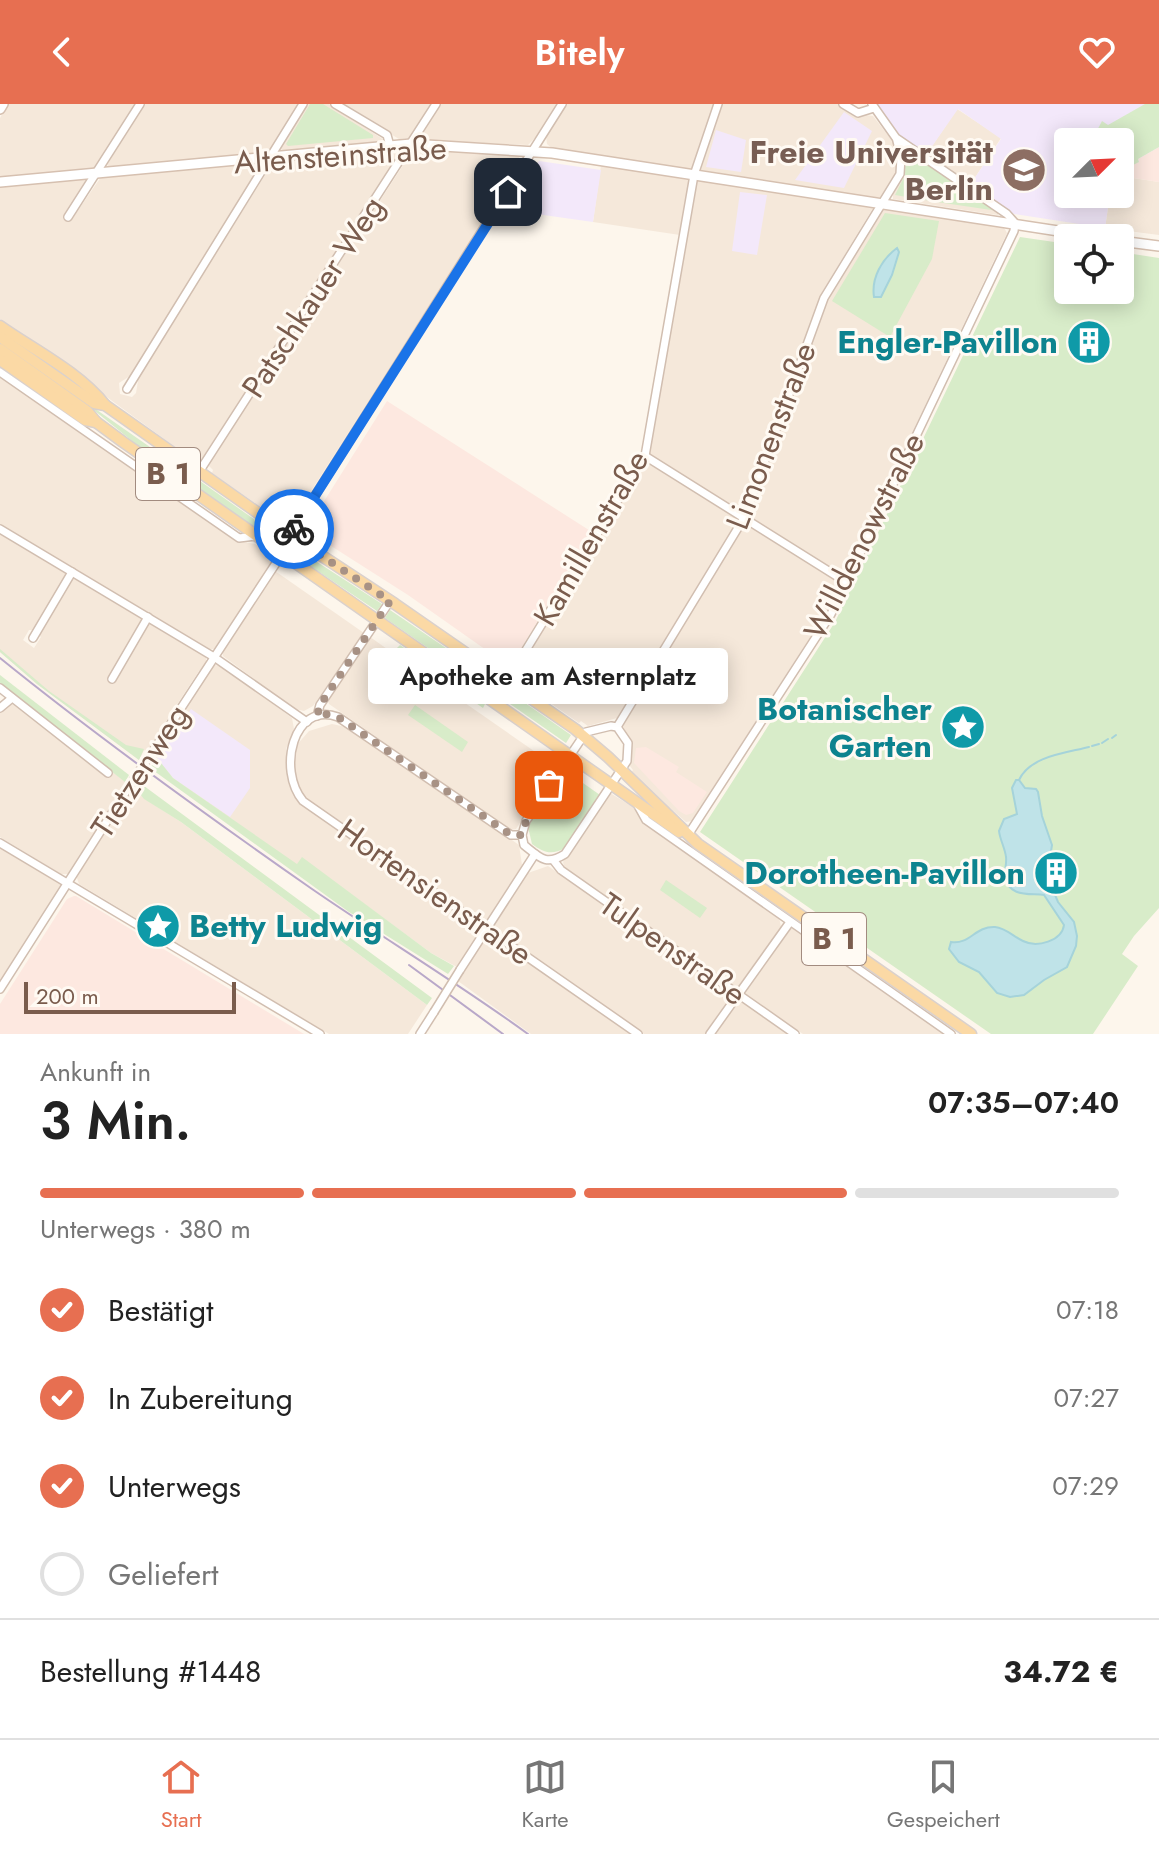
<!DOCTYPE html>
<html lang="de">
<meta charset="utf-8">
<style>
:root{--surface:#fff;--page:#f6f6f6;--text:#222;--muted:#767676;--line:#e0e0e0;--accent:#e76f51}
body{margin:0;font-family:Jost,sans-serif;background:var(--page);color:var(--text);height:100vh;display:flex;flex-direction:column;font-size:30px;white-space:nowrap}
*{box-sizing:border-box;margin:0}
p{font-size:26px;color:var(--muted)}
.icon{flex:none;width:44px;height:44px;fill:none;stroke:currentColor;stroke-width:2;stroke-linecap:round;stroke-linejoin:round}
.map{position:relative;height:930px;overflow:hidden}
.drawer{display:flex;flex-direction:column;background:var(--surface);flex:1}
.drawer>*{flex:none}
.needle{width:52px;rotate:66deg}
.controls{position:absolute;left:1054px;top:24px;display:grid;gap:16px}
.controls a{display:grid;place-items:center;width:80px;height:80px;border-radius:8px;background:var(--surface);box-shadow:0 4px 20px #0003;font-size:40px}
.scale{position:absolute;left:24px;bottom:20px;width:212px;box-sizing:border-box;padding-left:8px;border:4px solid #7a5c4d;border-top:0;font-size:22px;line-height:28px;white-space:nowrap;color:#7a5c4d;-webkit-text-stroke:6px #fffaf3;paint-order:stroke}
.pin{position:absolute;display:grid;place-items:center;width:68px;height:68px;color:#fff;margin:-34px;border-radius:16px;box-shadow:0 4px 12px #0006}
.courier{position:absolute;display:grid;place-items:center;width:80px;height:80px;margin:-40px;border:6px solid #1a73e8;border-radius:50%;background:#fff;color:#222;box-shadow:0 2px 10px #0007}
.bubble{position:absolute;height:56px;border-radius:8px;background:var(--surface);box-shadow:0 4px 20px #0003;font-size:26px;font-weight:600;line-height:56px;text-align:center}
.overview em{font-style:normal;font-weight:600}
.overview div{display:flex;flex-direction:column-reverse}
.overview{display:flex;align-items:center;justify-content:space-between;height:136px;padding:0 40px}
h1{font-size:52px;font-weight:600;line-height:60px}
.bar{display:grid;grid-template-columns:repeat(4,1fr);gap:12px 8px;align-content:center;height:96px;padding:0 40px}
.bar i{height:10px;border-radius:6px;background:var(--line)}
.bar .selected{background:var(--accent)}
.bar p{grid-column:span 4}
.line{display:flex;align-items:center;gap:20px;padding:0 40px;border-top:2px solid var(--line)}
.line div{flex:1}
ol{padding:0 40px;list-style:none}
li{display:flex;align-items:center;gap:24px;height:88px}
li p{margin-inline-start:auto}
li .icon{padding:8px;border-radius:50%;background:var(--accent);color:#fff;stroke-width:4}
li:last-child{color:var(--muted)}
li i{width:44px;height:44px;border:4px solid var(--line);border-radius:50%}
header{display:flex;justify-content:space-between;align-items:center;height:104px;padding:0 40px;background:var(--accent);color:#fff;font-size:36px;font-weight:600}
.tab-bar{display:flex;justify-content:space-around;align-items:center;height:112px;border-top:2px solid var(--line);background:var(--surface);font-size:22px;color:var(--muted)}
.tab-bar a{display:grid;justify-items:center;gap:4px}
.tab-bar .selected{color:var(--accent)}
.map>svg:first-child{display:block}
.residential{fill:#f5e8da}
.commercial{fill:#fde8e0}
.education{fill:#f3e8fa}
.green{fill:#d8ecc9}
.water{fill:#bfe3e8;stroke:#a5d3da;stroke-width:2}
.lines{fill:none;stroke-linecap:round;stroke-linejoin:round}
.stream{stroke:#a5d3da;stroke-width:2}
.minor-casing{stroke:#d1beb0;stroke-width:10}
.secondary-casing{stroke:#d6c0b0;stroke-width:12}
.primary-casing{stroke:#dad1cd;stroke-width:13}
.minor{stroke:#fff;stroke-width:7}
.secondary{stroke:#fff;stroke-width:9}
.primary{stroke:#fbd9a5;stroke-width:10}
.tram{stroke:#b9a8c9;stroke-width:2}
.minor-bridge-casing{stroke:#d1beb0;stroke-width:10;stroke-linecap:butt}
.minor-bridge{stroke:#fff;stroke-width:7}
.done{stroke:#a89285;stroke-width:8;stroke-dasharray:0 14.4}
.route{stroke:#1a73e8;stroke-width:10}
.labels{text-anchor:middle;stroke-width:6;stroke-linejoin:round;paint-order:stroke}
.shield{fill:#fffaf3;stroke:#a28b7f;stroke-width:2}
.shield-label{font-size:30px;font-weight:bold;fill:#7a5c4d}
.education-label{font-size:32px;font-weight:bold;fill:#785e54;stroke:#fffaf3;text-anchor:end}
.street-label{font-size:32px;fill:#7a5c4d;stroke:#fffaf3}
.culture-label{font-size:32px;font-weight:bold;fill:#0d838f;stroke:#fffaf3;text-anchor:end}
</style>
<header><svg class="icon" aria-label="back" viewBox="0 0 24 24"><path d="M15 5l-7 7 7 7"/></svg>Bitely<svg class="icon" aria-label="heart" viewBox="0 0 24 24"><path d="M12 20l-8-8c-3-5 5-10 8-4 3-6 11-1 8 4z"/></svg></header>
<div class="map">
<svg width="1159" height="930" viewBox="0 0 1159 930">
<rect width="100%" height="100%" fill="#fdf6ec"/>
<g class="residential">
<path d="M 8,0 L 136,0 L 95,65 L 0,74 L 0,14 Z"/>
<path d="M 144,0 L 299,0 L 271,46 L 266,49 L 110,63 L 107,61 Z"/>
<path d="M 307,0 L 329,0 L 384,36 L 381,38 L 283,47 L 280,44 Z"/>
<path d="M 341,0 L 433,0 L 411,34 L 399,35 Z"/>
<path d="M 440,0 L 558,0 L 539,30 L 528,41 L 423,36 L 420,34 Z"/>
<path d="M 566,0 L 714,0 L 693,64 L 689,65 L 553,45 L 547,40 L 546,32 Z"/>
<path d="M 721,0 L 838,0 L 852,9 L 873,12 L 894,39 L 898,54 L 895,72 L 883,93 L 875,94 L 701,66 Z"/>
<path d="M 957,5 L 1001,34 L 970,81 L 926,51 Z"/>
<path d="M 417,45 L 518,51 L 521,57 L 292,417 L 288,418 L 281,414 L 279,416 L 212,369 L 213,366 L 209,362 L 210,358 L 413,46 Z"/>
<path d="M 398,46 L 402,48 L 201,356 L 195,353 L 193,356 L 0,215 L 0,83 L 85,75 L 87,78 L 63,113 L 70,118 L 101,73 L 258,59 L 260,62 L 130,272 L 119,279 L 120,290 L 132,293 L 136,289 L 139,271 L 274,57 Z"/>
<path d="M 906,46 L 998,107 L 998,111 L 893,95 L 893,89 L 900,76 L 904,59 L 904,49 Z"/>
<path d="M 601,61 L 689,76 L 680,131 L 593,118 Z"/>
<path d="M 1120,72 L 1159,78 L 1159,131 L 1105,124 L 1110,90 L 1120,90 Z"/>
<path d="M 699,76 L 873,104 L 822,188 L 742,406 L 739,407 L 650,351 L 648,347 L 696,78 Z"/>
<path d="M 887,105 L 1003,122 L 1007,129 L 844,472 L 841,472 L 752,415 L 750,411 L 830,190 L 882,106 Z"/>
<path d="M 0,271 L 239,437 L 255,440 L 269,449 L 267,453 L 273,458 L 215,545 L 207,545 L 0,421 Z"/>
<path d="M 646,358 L 649,358 L 736,413 L 737,417 L 617,614 L 588,622 L 581,617 L 579,619 L 520,578 L 521,575 L 516,571 Z"/>
<path d="M 749,421 L 838,478 L 839,481 L 825,510 L 692,717 L 686,718 L 670,704 L 668,705 L 631,669 L 633,666 L 630,662 L 632,643 L 623,622 L 744,422 Z"/>
<path d="M 0,428 L 67,469 L 34,526 L 29,526 L 23,536 L 34,544 L 41,533 L 38,530 L 73,473 L 206,553 L 206,559 L 202,566 L 199,567 L 153,637 L 148,648 L 144,646 L 139,656 L 37,580 L 0,548 Z"/>
<path d="M 275,467 L 364,529 L 313,602 L 304,607 L 295,605 L 223,552 L 223,546 Z"/>
<path d="M 370,533 L 557,663 L 516,725 L 510,726 L 329,600 L 327,595 Z"/>
<path d="M 215,561 L 221,562 L 292,614 L 294,625 L 286,645 L 286,665 L 292,687 L 300,699 L 478,824 L 479,829 L 457,863 L 431,849 L 302,754 L 297,761 L 173,674 L 154,652 L 161,644 L 211,564 Z"/>
<path d="M 0,580 L 128,680 L 68,770 L 61,770 L 0,733 L 0,608 L 13,599 L 108,673 L 113,670 Z"/>
<path d="M 332,620 L 346,623 L 359,630 L 519,741 L 522,761 L 488,815 L 482,817 L 304,693 L 294,670 L 295,643 L 309,627 Z"/>
<path d="M 133,683 L 145,695 L 181,718 L 427,901 L 408,930 L 329,930 L 79,780 L 76,771 L 128,696 Z"/>
<path d="M 610,689 L 633,703 L 645,720 L 779,813 L 781,823 L 740,882 L 735,883 L 565,765 L 563,758 Z"/>
<path d="M 0,743 L 61,779 L 62,783 L 0,879 Z"/>
<path d="M 548,762 L 731,889 L 732,894 L 706,930 L 644,930 L 495,826 L 494,822 L 528,769 Z"/>
<path d="M 790,825 L 796,825 L 946,930 L 803,930 L 746,891 L 745,886 Z"/>
<path d="M 490,832 L 493,833 L 631,930 L 531,930 L 458,877 L 485,835 Z"/>
<path d="M 741,897 L 788,930 L 715,930 L 737,898 Z"/>
</g>
<g class="commercial">
<path d="M 1159,43 L 1159,78 L 1127,73 L 1129,66 L 1126,61 L 1138,58 L 1138,55 Z"/>
<path d="M 387,297 L 592,428 L 512,559 L 506,560 L 408,491 L 306,426 Z"/>
<path d="M 646,643 L 679,663 L 676,668 L 707,688 L 693,709 L 686,711 L 679,707 L 634,659 L 636,644 Z"/>
<path d="M 74,792 L 76,792 L 304,930 L 0,930 L 0,900 L 67,795 Z"/>
</g>
<g class="education">
<path d="M 876,0 L 1159,0 L 1159,43 L 1138,55 L 1139,58 L 1127,61 L 1127,73 L 1120,72 L 1120,38 L 1068,38 L 1068,90 L 1110,90 L 1105,124 L 1014,110 L 970,81 L 1001,35 L 958,5 L 926,51 L 897,31 Z"/>
<path d="M 844,8 L 872,27 L 844,84 L 795,76 Z"/>
<path d="M 716,26 L 746,36 L 741,68 L 706,63 Z"/>
<path d="M 539,57 L 601,66 L 593,118 L 508,106 Z"/>
<path d="M 740,88 L 767,91 L 757,151 L 732,147 Z"/>
<path d="M 191,605 L 250,646 L 250,684 L 230,713 L 173,674 L 157,654 Z"/>
</g>
<g class="green">
<path d="M 310,0 L 323,0 L 373,31 L 373,34 L 288,42 L 286,40 Z"/>
<path d="M 1145,0 L 1159,0 L 1159,43 L 1138,55 L 1139,58 L 1131,62 L 1127,61 L 1127,73 L 1120,72 L 1120,38 L 1091,38 L 1102,17 L 1108,21 Z"/>
<path d="M 906,46 L 980,95 L 982,99 L 983,97 L 998,107 L 937,98 L 937,95 L 931,97 L 895,91 L 905,71 Z"/>
<path d="M 885,109 L 939,117 L 932,155 L 890,233 L 832,197 Z"/>
<path d="M 1020,133 L 1068,140 L 1068,186 L 1120,186 L 1120,148 L 1159,154 L 1159,804 L 1134,832 L 1122,850 L 1138,862 L 1093,930 L 991,930 L 700,728 L 835,518 Z"/>
<path d="M 74,290 L 190,371 L 188,376 L 142,345 Z"/>
<path d="M 200,377 L 275,430 L 271,435 L 196,383 Z"/>
<path d="M 297,445 L 382,500 L 377,507 L 294,451 Z"/>
<path d="M 390,506 L 499,580 L 497,586 L 484,583 L 385,514 Z"/>
<path d="M 400,541 L 485,600 L 483,604 L 397,544 Z"/>
<path d="M 0,545 L 49,587 L 126,641 L 144,645 L 139,656 L 37,580 L 0,548 Z"/>
<path d="M 0,571 L 129,671 L 125,678 L 0,580 Z"/>
<path d="M 508,587 L 571,631 L 566,639 L 503,595 Z"/>
<path d="M 415,601 L 468,638 L 462,648 L 408,611 Z"/>
<path d="M 157,654 L 173,674 L 297,760 L 302,753 L 431,849 L 454,862 L 448,870 L 349,808 L 150,664 Z"/>
<path d="M 563,665 L 600,691 L 565,744 C 551,752 543,748 532,740 L 528,723 Z"/>
<path d="M 140,679 L 432,894 L 427,901 L 181,718 L 144,695 L 136,685 Z"/>
<path d="M 666,776 L 707,804 L 700,814 L 660,786 Z"/>
</g>
<g class="water">
<path d="M 897,144 L 899,148 L 892,171 L 881,193 L 874,193 C 871,174 882,155 897,144 Z"/>
<path d="M 1016,676 L 1019,676 L 1025,684 L 1036,685 L 1038,688 L 1042,712 L 1052,741 L 1047,772 L 1058,798 L 1074,818 L 1077,832 L 1076,842 L 1067,863 L 1044,876 L 1024,891 L 1010,893 L 997,889 L 979,868 L 959,858 L 949,845 L 951,838 C 970,841 975,822 995,823 C 1006,824 1014,833 1023,837 C 1037,844 1062,837 1064,821 L 1044,791 C 1031,789 1009,794 1005,773 C 1004,767 1007,760 1006,753 C 1005,744 1000,736 999,727 L 1004,715 L 1017,710 L 1012,684 Z"/>
</g>
<g class="lines">
<g class="stream">
<path d="M 1112,634 L 1116,631"/>
<path d="M 1102,639 L 1108,635"/>
<path d="M 1092,642 L 1099,640"/>
<path d="M 1019,676 C 1030,652 1066,649 1089,643"/>
</g>
<g class="minor-casing">
<g id="minor">
<path d="M 335,0 L 387,31 L 390,42"/>
<path d="M 843,0 L 858,9 L 874,4"/>
<path d="M 68,113 L 140,0"/>
<path d="M 0,268 L 239,434 L 256,432"/>
<path d="M 127,285 L 303,0"/>
<path d="M 645,352 L 846,478"/>
<path d="M 188,385 L 436,0"/>
<path d="M 0,425 L 214,553 L 307,618"/>
<path d="M 33,534 L 72,468"/>
<path d="M 112,575 L 148,513"/>
<path d="M 0,584 L 108,669"/>
<path d="M 494,598 L 645,352 L 694,71 L 718,0"/>
<path d="M 0,604 L 12,594"/>
<path d="M 317,612 L 320,601 L 390,497"/>
<path d="M 611,622 L 617,623 L 628,639 L 627,657 L 565,750 C 546,762 540,754 524,741 L 522,731 L 526,717 L 586,628 Z"/>
<path d="M 617,623 L 744,414 L 824,194 L 900,70 L 901,53 L 897,37"/>
<path d="M 151,650 L 282,450 L 290,431 L 562,0"/>
<path d="M 636,698 L 646,716 L 951,930"/>
<path d="M 522,731 L 511,731 L 338,613 C 293,597 277,666 303,697 L 638,930"/>
<path d="M 688,731 L 831,510 L 1014,127 L 1015,119 L 1007,110 L 896,34 L 872,0"/>
<path d="M 0,739 L 320,930"/>
<path d="M 554,757 L 561,766 L 795,930"/>
<path d="M 460,866 L 535,750"/>
<path d="M 0,885 L 130,681"/>
<path d="M 420,930 L 434,908"/>
<path d="M 710,930 L 790,818"/>
</g>
</g>
<g class="secondary-casing">
<g id="secondary">
<path d="M 0,5 L 3,0"/>
<path d="M 0,78 L 411,40 L 552,49 L 1104,134"/>
<path d="M 1120,137 L 1159,142"/>
</g>
</g>
<g class="primary-casing">
<g id="primary">
<path d="M 0,222 C 34,246 79,268 105,301"/>
<path d="M 0,233 L 94,299 L 105,301 L 275,421 L 395,500 L 575,625 L 608,653 L 698,740 L 971,930"/>
<path d="M 0,245 L 87,307 L 96,318 L 123,338 L 679,728"/>
<path d="M 0,256 L 85,316 L 96,318"/>
</g>
</g>
<use href="#minor" class="minor"/>
<use href="#secondary" class="secondary"/>
<use href="#primary" class="primary"/>
<g class="tram">
<path d="M 0,554 C 100,635 206,711 312,785 C 383,834 458,879 528,930"/>
<path d="M 409,861 L 503,930"/>
</g>
<g class="minor-bridge-casing">
<g id="minor-bridge">
<path d="M 130,681 L 151,650"/>
<path d="M 434,908 L 460,866"/>
</g>
</g>
<use href="#minor-bridge" class="minor-bridge"/>
</g>
<g class="lines">
<path class="done" d="M 294,425 L 290,431 L 390,497 L 320,601 L 317,612 L 325,610 L 338,613 L 511,731 L 522,731 L 526,717 L 549,681"/>
<path class="route" d="M 294,425 L 508,88"/>
</g>
<defs>
<g id="university-disc" transform="scale(2.3)"><circle r="9.5" fill="#8d6e63" stroke="#fffaf3"/><path d="M0-5L7-2L0 1L-7-2ZM-4 1L0 2.5L4 1V4Q0 6-4 4Z" fill="#fff"/></g>
<g id="building-disc" transform="scale(2.3)"><circle r="9.5" fill="#0f9aa8" stroke="#fffaf3"/><path d="M-4-6H4V6H1V3H-1V6H-4ZM-2.5-4.3h1.7v1.8h-1.7ZM.8-4.3h1.7v1.8H.8ZM-2.5-1h1.7V.8h-1.7ZM.8-1h1.7V.8H.8Z" fill="#fff"/></g>
<g id="sight-disc" transform="scale(2.3)"><circle r="9.5" fill="#0f9aa8" stroke="#fffaf3"/><path d="M0-6L1.8-2.2L6-1.7L2.9 1.2L3.7 5.4L0 3.3L-3.7 5.4L-2.9 1.2L-6-1.7L-1.8-2.2Z" fill="#fff"/></g>
</defs>
<g fill-rule="evenodd">
<use href="#university-disc" x="1024" y="66"/>
<use href="#building-disc" x="1089" y="238"/>
<use href="#sight-disc" x="963" y="623"/>
<use href="#building-disc" x="1056" y="769"/>
<use href="#sight-disc" x="158" y="822"/>
</g>
<g class="labels">
<g class="shield">
<rect x="136" y="344" width="64" height="52" rx="6"/>
<rect x="802" y="809" width="64" height="52" rx="6"/>
</g>
<g class="shield-label">
<text x="168" y="380">B 1</text>
<text x="834" y="845">B 1</text>
</g>
<g class="education-label">
<text x="993" y="59">Freie Universität<tspan x="993" dy="37">Berlin</tspan></text>
</g>
<g class="street-label">
<text transform="translate(340 51) rotate(-4)" y="11">Altensteinstraße</text>
<text transform="translate(313 193) rotate(-57)" y="11">Patschkauer Weg</text>
<text transform="translate(771 332) rotate(-69)" y="11">Limonenstraße</text>
<text transform="translate(864 432) rotate(-63)" y="11">Willdenowstraße</text>
<text transform="translate(591 434) rotate(-60)" y="11">Kamillenstraße</text>
<text transform="translate(140 667) rotate(-57)" y="11">Tietzenweg</text>
<text transform="translate(435 788) rotate(35)" y="11">Hortensienstraße</text>
<text transform="translate(673 845) rotate(35)" y="11">Tulpenstraße</text>
</g>
<g class="culture-label">
<text x="1058" y="249">Engler-Pavillon</text>
<text x="932" y="616">Botanischer<tspan x="932" dy="37">Garten</tspan></text>
<text x="1025" y="780">Dorotheen-Pavillon</text>
<text x="189" y="833" text-anchor="start">Betty Ludwig</text>
</g>
</g>
</svg>
<div class="controls">
<a><svg class="needle" viewBox="-14 -14 28 28"><path d="M0-13l5 13h-10z" fill="#e53935"/><path d="M0 13l5-13h-10z" fill="#767676"/></svg></a>
<a><svg class="icon" aria-label="locate" viewBox="0 0 24 24"><circle cx="12" cy="12" r="6"/><path d="M12 2v4M12 18v4M2 12h4M18 12h4"/></svg></a>
</div>
<div class="scale">200 m</div>
<div class="pin" style="left:549px;top:681px;background:#ea580c"><svg class="icon" aria-label="bag" viewBox="0 0 24 24"><path d="M5 8h14l-1 12H6zM9 8a3 3 0 0 1 6 0"/></svg></div>
<div class="pin" style="left:508px;top:88px;background:#1f2937"><svg class="icon" aria-label="home" viewBox="0 0 24 24"><path d="M3 11l9-7 9 7M6 9v11h12V9"/></svg></div>
<div class="courier" style="left:294px;top:425px"><svg class="icon" aria-label="bike" viewBox="0 0 24 24"><circle cx="6" cy="16" r="4"/><circle cx="18" cy="16" r="4"/><path d="M6 16l4-8h5l3 8M10 8l3 8H6M13 5h3"/></svg></div>
<div class="bubble" style="left:368px;top:544px;width:360px">Apotheke am Asternplatz</div>
</div>
<section class="drawer">
<div class="overview"><div><h1>3 Min.</h1><p>Ankunft in</p></div><em>07:35–07:40</em></div>
<div class="bar"><i class="selected"></i><i class="selected"></i><i class="selected"></i><i></i><p>Unterwegs · 380 m</p></div>
<ol>
<li><svg class="icon" aria-label="check" viewBox="0 0 24 24"><path d="M5 12l5 5 9-10"/></svg>Bestätigt<p>07:18</p></li>
<li><svg class="icon" aria-label="check" viewBox="0 0 24 24"><path d="M5 12l5 5 9-10"/></svg>In Zubereitung<p>07:27</p></li>
<li><svg class="icon" aria-label="check" viewBox="0 0 24 24"><path d="M5 12l5 5 9-10"/></svg>Unterwegs<p>07:29</p></li>
<li><i></i>Geliefert</li>
</ol>
<div class="line" style="height:104px"><div>Bestellung #1448</div><b>34.72 €</b></div>
</section>
<nav class="tab-bar">
<a class="selected"><svg class="icon" aria-label="home" viewBox="0 0 24 24"><path d="M3 11l9-7 9 7M6 9v11h12V9"/></svg>Start</a>
<a><svg class="icon" aria-label="map" viewBox="0 0 24 24"><path d="M3 6l6-2 6 2 6-2v14l-6 2-6-2-6 2zM9 4v14M15 6v14"/></svg>Karte</a>
<a><svg class="icon" aria-label="saved" viewBox="0 0 24 24"><path d="M7 4h10v16l-5-4-5 4z"/></svg>Gespeichert</a>
</nav>
